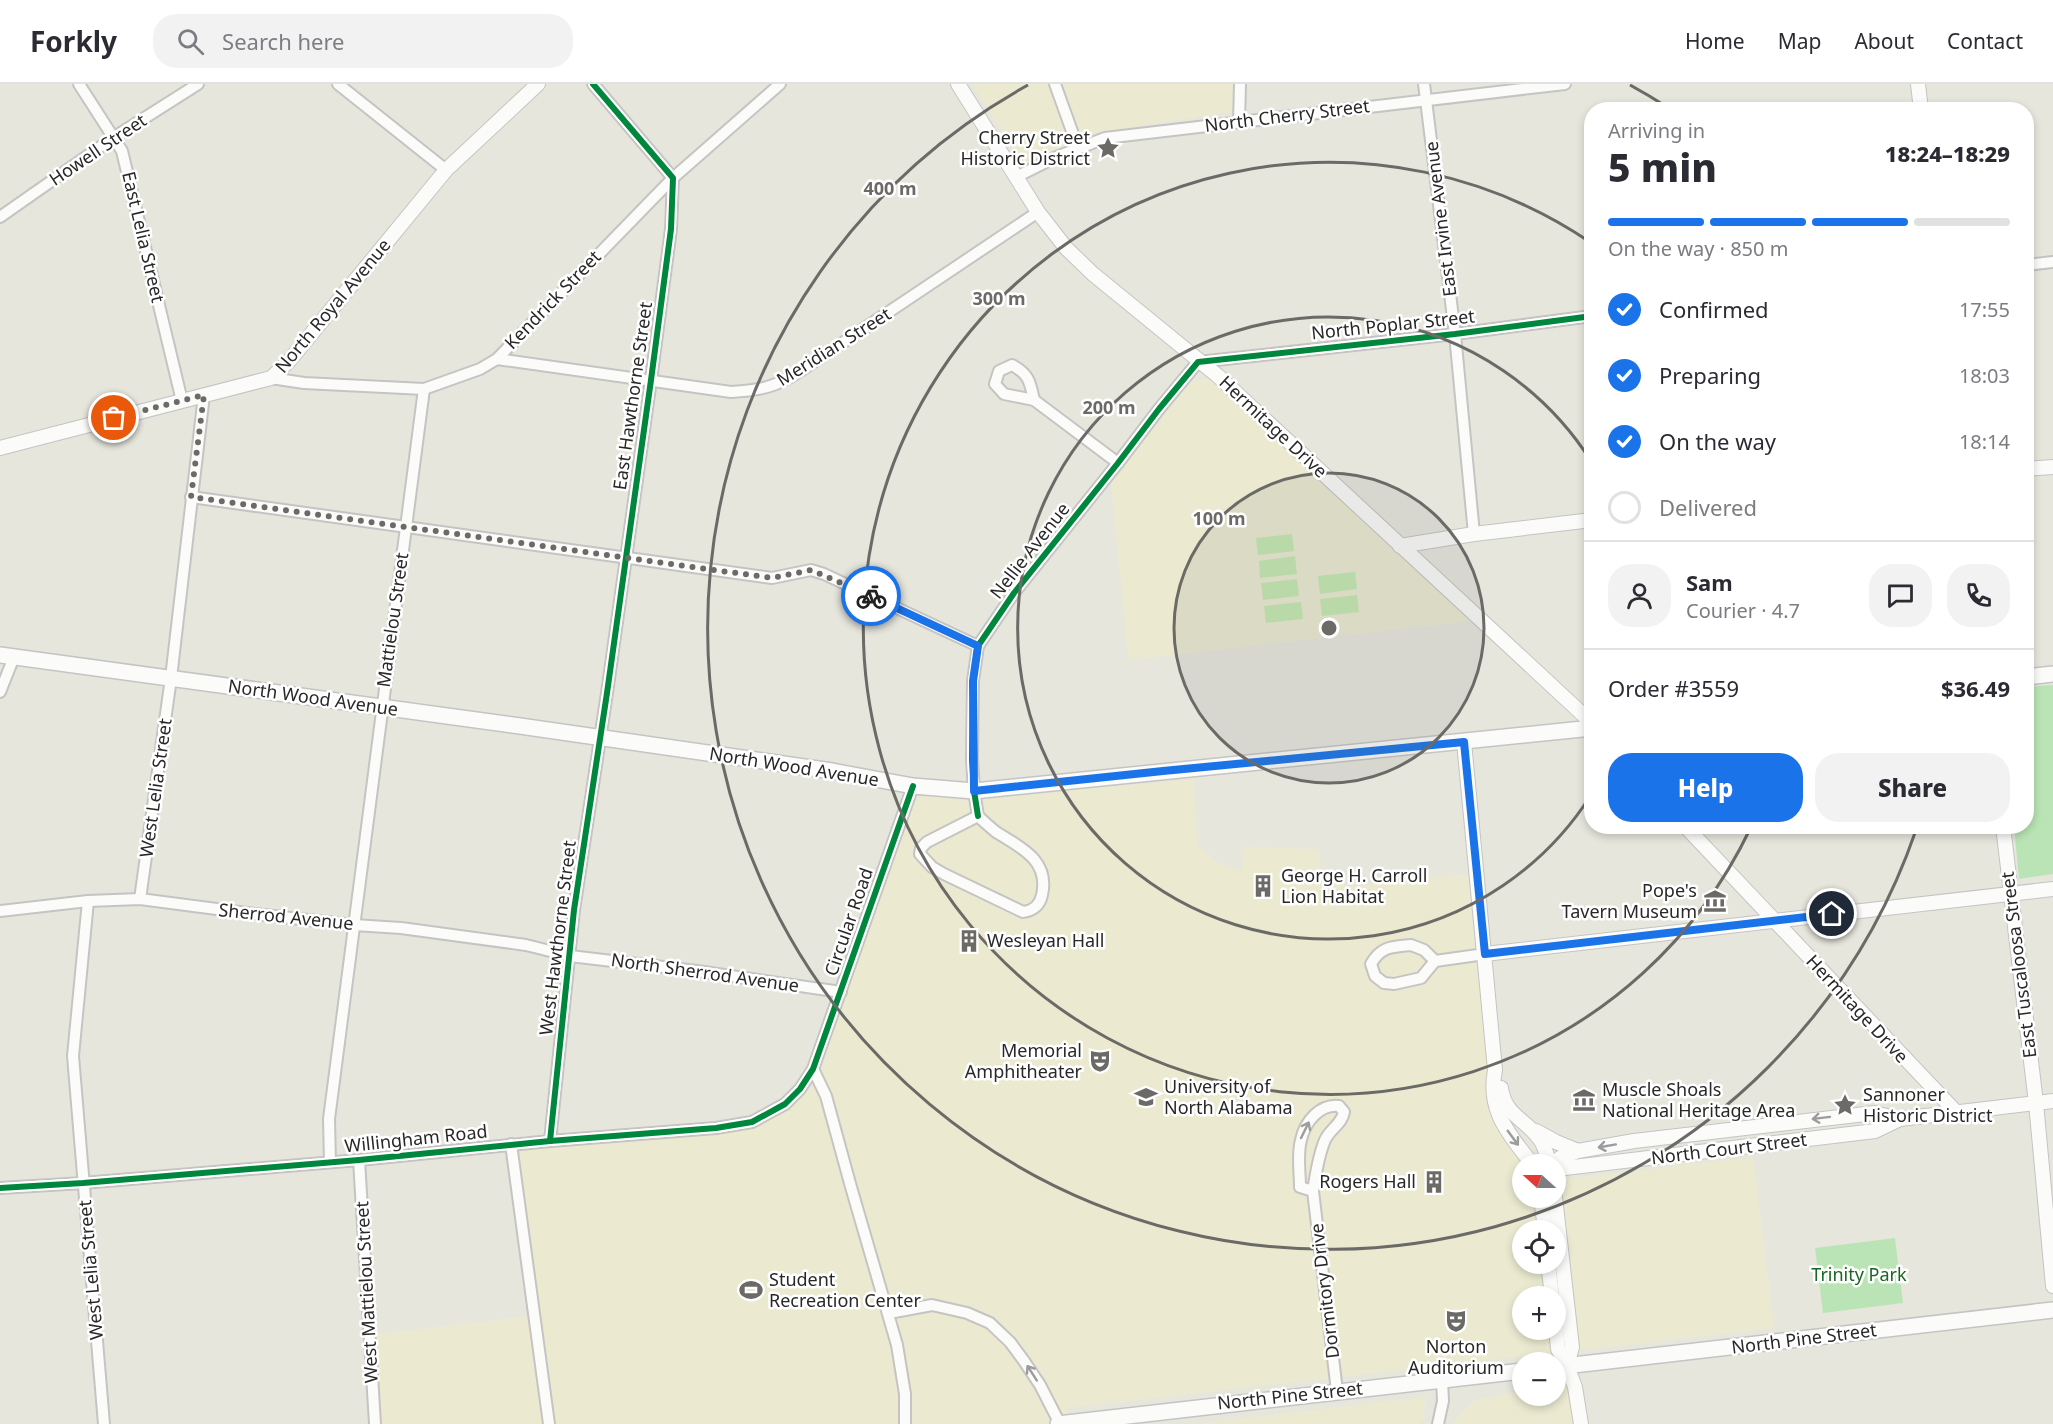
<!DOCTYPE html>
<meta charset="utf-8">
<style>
:root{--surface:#fff;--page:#f2f2f3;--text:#2b2b33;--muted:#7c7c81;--line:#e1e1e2;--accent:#1a73e8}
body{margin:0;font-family:"Noto Sans",sans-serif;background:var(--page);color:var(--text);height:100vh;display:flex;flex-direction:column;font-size:22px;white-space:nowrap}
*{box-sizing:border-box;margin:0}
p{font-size:20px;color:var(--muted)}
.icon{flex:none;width:33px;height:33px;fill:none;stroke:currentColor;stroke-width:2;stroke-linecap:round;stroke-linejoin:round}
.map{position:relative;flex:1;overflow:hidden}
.panel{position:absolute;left:1584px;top:18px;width:450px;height:732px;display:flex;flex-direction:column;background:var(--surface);border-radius:24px;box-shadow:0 3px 9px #0003}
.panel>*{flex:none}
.needle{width:39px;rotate:291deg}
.tools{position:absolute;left:1512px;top:1070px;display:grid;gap:12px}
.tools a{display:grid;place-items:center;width:54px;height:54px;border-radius:50%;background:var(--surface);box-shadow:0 3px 9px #0003;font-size:30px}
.pin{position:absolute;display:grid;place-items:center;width:51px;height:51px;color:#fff;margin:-26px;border:3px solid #fff;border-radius:50%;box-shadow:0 2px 6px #0007}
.courier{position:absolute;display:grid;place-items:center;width:60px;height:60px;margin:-30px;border:4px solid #1a73e8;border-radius:50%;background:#fff;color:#222;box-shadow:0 2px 8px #0007}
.head em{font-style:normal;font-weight:800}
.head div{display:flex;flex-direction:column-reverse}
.head{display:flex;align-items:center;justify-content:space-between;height:102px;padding:0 24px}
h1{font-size:39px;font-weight:800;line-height:45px}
.bar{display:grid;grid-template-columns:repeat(4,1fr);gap:9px 6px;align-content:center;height:72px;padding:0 24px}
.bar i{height:8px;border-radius:4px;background:var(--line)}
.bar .on{background:var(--accent)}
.bar p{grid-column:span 4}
.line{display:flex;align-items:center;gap:15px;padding:0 24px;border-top:2px solid var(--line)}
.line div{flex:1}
.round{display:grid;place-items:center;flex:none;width:63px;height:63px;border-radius:24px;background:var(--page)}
ol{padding:0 24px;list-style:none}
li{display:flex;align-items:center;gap:18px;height:66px}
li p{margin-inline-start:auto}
li .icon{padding:6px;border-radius:50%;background:var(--accent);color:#fff;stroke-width:4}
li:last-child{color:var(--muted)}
li i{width:33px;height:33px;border:3px solid var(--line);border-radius:50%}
.button{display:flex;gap:12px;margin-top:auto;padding:12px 24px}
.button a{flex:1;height:69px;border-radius:24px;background:var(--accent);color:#fff;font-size:24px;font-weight:800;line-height:69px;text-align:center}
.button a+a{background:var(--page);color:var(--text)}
header{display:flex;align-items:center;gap:36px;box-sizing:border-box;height:84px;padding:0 30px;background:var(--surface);border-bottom:2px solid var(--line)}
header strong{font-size:28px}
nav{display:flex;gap:33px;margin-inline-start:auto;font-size:21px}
.search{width:420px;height:54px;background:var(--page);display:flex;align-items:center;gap:15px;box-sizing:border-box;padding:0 21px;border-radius:24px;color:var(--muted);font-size:22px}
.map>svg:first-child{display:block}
.education{fill:#ebead1;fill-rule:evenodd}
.green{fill:#bae4b5}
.pitch{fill:#c4e9b2}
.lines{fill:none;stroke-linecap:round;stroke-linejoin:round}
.minor-casing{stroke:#c5c4c3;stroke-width:14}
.tertiary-casing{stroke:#c5c4c3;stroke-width:16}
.secondary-casing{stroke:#c5c4c3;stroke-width:18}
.minor{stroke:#fbfbfa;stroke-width:10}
.tertiary{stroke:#fbfbfa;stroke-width:14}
.secondary{stroke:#fbfbfa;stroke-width:15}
.cycleway-casing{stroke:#fff;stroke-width:10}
.cycleway{stroke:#00873e;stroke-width:6}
.oneway{stroke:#9c9c9c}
.done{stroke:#6b6a67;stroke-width:6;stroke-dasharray:0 10.8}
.route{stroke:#1a73e8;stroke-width:8}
.ring{fill:none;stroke:#6b6a67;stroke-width:3}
.labels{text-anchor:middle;stroke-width:5;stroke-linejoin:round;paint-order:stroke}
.street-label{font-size:18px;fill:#282828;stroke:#fff}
.poi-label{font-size:18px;fill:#282828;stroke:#fff;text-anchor:start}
.park-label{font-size:18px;fill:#186621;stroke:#fff}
.centre{fill:#6b6a67;stroke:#fff;stroke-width:3}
.ring-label{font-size:18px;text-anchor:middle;font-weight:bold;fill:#6b6a67;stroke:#fff;stroke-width:5;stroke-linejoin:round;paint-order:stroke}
</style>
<header>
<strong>Forkly</strong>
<div class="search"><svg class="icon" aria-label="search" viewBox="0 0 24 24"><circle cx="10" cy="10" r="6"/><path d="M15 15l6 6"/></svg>Search here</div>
<nav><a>Home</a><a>Map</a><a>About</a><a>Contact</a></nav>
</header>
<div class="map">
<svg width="2053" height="1340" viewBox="0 0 2053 1340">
<rect width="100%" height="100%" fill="#e7e6dd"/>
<g class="education">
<path d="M 972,0 L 1234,0 L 1232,28 L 1097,48 L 1023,80 Z"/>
<path d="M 1210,294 L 1471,537 L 1129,576 L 1111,399 L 1189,299 Z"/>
<path d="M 1194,695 L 1197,761 L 1221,781 L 1241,787 L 1245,763 L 1319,765 L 1321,786 L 1350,803 L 1467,790 L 1492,1024 L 1518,1073 L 1522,1092 L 1522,1113 L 1556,1113 L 1556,1096 L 1753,1073 L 1774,1244 L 1067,1324 L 1068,1340 L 382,1340 L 377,1250 L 541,1231 L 517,1065 L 741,1047 L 759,1043 L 790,1024 L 812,1003 L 823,985 L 832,951 L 914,719 L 924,711 L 966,717 ZM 1522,1146 L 1556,1146 L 1556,1179 L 1522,1179 ZM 1522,1212 L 1556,1212 L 1556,1245 L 1522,1245 Z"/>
<path d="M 1557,1298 L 1567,1303 L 1573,1340 L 1452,1340 L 1473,1317 L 1522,1306 L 1522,1311 L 1556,1311 L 1556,1299 Z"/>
<path d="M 1425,1313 L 1424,1335 L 1419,1340 L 1197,1340 Z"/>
</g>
<g class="green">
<path d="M 2053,601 L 2053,790 L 2019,795 L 2014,743 L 2026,742 L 2027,603 Z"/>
<path d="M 1895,1154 L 1903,1219 L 1823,1229 L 1815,1164 Z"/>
</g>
<g class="pitch">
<path d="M 1292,450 L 1294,467 L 1258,471 L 1256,454 Z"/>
<path d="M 1295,472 L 1297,490 L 1260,494 L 1259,477 Z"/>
<path d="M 1355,488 L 1357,505 L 1320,510 L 1318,492 Z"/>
<path d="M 1297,495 L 1299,512 L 1263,516 L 1261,499 Z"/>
<path d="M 1357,511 L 1359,528 L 1322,532 L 1320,515 Z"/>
<path d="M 1301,518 L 1303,535 L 1266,539 L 1264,522 Z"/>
</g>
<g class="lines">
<g class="minor-casing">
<g id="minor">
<path d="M 79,0 L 122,67 L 182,317"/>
<path d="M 338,0 L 446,86"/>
<path d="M 1055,0 L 1078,64"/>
<path d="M 1424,0 L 1455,250 L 1474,450"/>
<path d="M 1239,38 L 1240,0"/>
<path d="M 1016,93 L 1054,74 L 1105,54 L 1565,0"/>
<path d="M 0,133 L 113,54 L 198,0"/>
<path d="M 2026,181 L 2053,178"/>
<path d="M 497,275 L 731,308 C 762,306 776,303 802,286 L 1038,128"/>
<path d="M 1012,281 C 1029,290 1030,298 1034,316 L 1004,310 L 995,300 L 999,287 Z"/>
<path d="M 271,294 L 304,299 L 424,305 L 480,285 L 497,275 L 673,94 L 780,0"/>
<path d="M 1034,316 L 1118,379"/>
<path d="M 191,413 L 772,494 L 811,486 L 824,490 L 978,562"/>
<path d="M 0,608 L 14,573"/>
<path d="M 978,732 L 974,707 L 972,675 L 973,597 L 978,562 L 1014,509 L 1118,379 L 1159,325 L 1198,278 L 1455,250 L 1592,232"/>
<path d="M 978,732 C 984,738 990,743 996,748 C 1020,763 1050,776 1042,811 C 1040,821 1033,827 1023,828 L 944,790 L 932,783 L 920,770 L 921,764 L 927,758 Z"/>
<path d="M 140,815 L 171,594 L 204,311"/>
<path d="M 88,817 L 73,972 L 104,1340"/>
<path d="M 0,827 L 88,817 L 140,815 L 255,830 L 354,841 L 401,844 L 526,861 L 570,872 L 697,887 L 841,908"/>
<path d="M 1411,861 L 1424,866 L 1435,877 L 1421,894 L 1394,900 L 1384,899 L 1375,892 L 1371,880 C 1381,862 1392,863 1411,861 Z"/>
<path d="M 1435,877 L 1485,870"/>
<path d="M 813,985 L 826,1012 L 851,1103 L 897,1261 L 905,1310 L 905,1340"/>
<path d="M 550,1057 L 574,826 L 607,609 L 651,296 L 671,145 L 673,94 L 593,0"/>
<path d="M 511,1060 L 549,1340"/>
<path d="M 359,1076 L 375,1340"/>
<path d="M 330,1078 L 329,1035 L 424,305"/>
<path d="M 0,1104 L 83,1099 L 359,1076 L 550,1057 L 716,1044 L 752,1038 L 785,1020 L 800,1005 L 813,985 L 913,702"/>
<path d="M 1313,1107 C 1316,1090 1318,1072 1325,1056 C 1330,1045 1342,1040 1344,1028 L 1339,1022 C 1320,1020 1305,1037 1301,1056 C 1297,1070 1300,1088 1300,1103 L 1313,1107 L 1337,1307"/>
<path d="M 889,1229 L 932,1221 L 967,1229 L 990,1239 L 1010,1258 L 1024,1277 L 1040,1301 L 1060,1340"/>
<path d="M 1438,1340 L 1443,1317 L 1442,1296"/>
</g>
</g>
<g class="tertiary-casing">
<g id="tertiary">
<path d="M 958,0 L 1038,128 L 1066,164 L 1093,190 L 1218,292 L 1592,639"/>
<path d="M 1918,0 L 1921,26"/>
<path d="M 0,364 L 271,294 L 289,277 L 446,86 L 538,0"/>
<path d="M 2026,385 L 2053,383"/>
<path d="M 1400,462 L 1474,450 L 1592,436"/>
<path d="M 1464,658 L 1495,986 C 1487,1027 1509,1050 1532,1080"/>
<path d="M 1685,742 L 1956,1028"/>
<path d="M 2003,742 L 2036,1019 L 2053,1202"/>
<path d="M 1485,870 L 2053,805"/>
<path d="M 1501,1004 C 1505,1033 1527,1035 1541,1057 C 1545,1063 1547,1073 1550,1080"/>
<path d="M 1536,1047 L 1556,1058 L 1578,1067"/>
<path d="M 1553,1080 L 1560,1074 L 1578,1067 L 1634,1057 L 1874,1029 L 1900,1035"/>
<path d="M 1556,1083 L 1565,1084 L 1875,1047 L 1900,1035 L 2053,1017"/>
<path d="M 1541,1113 L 1545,1146"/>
<path d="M 1555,1113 L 1572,1263 L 1567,1282"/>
<path d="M 1548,1179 L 1552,1212"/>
<path d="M 1556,1245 L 1558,1265 L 1567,1282 L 1575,1303 L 1581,1340"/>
</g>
</g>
<g class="secondary-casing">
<g id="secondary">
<path d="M 0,571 L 520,642 L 832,687 L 913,702 L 974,707 L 1592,644"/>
<path d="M 2026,593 L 2053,590"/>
<path d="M 1556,1283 L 2053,1226"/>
<path d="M 1058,1340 L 1522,1287"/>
</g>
</g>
<use href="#minor" class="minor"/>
<use href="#tertiary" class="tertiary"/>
<use href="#secondary" class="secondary"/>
<g class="cycleway-casing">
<g id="cycleway">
<path d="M 978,732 L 974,707 L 972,675 L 973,597 L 978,562 L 1014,509 L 1118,379 L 1159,325 L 1198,278 L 1455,250 L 1592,232"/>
<path d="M 550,1057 L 574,826 L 607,609 L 651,296 L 671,145 L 673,94 L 593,0"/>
<path d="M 0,1104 L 83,1099 L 359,1076 L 550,1057 L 716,1044 L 752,1038 L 785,1020 L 800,1005 L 813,985 L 913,702"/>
</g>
</g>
<use href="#cycleway" class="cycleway"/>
</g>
<defs><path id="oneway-shaft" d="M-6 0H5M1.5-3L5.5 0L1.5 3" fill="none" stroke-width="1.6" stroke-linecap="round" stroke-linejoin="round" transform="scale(1.5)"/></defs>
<g class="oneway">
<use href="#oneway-shaft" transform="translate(1821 1034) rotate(173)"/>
<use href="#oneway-shaft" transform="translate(1305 1046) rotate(-64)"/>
<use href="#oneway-shaft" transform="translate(1513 1054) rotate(54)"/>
<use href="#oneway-shaft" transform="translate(1607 1062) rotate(170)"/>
<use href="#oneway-shaft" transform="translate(1032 1289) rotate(-123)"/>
</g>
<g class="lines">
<path class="done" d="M 114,334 L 204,311 L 191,413 L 772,494 L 811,486 L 871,512"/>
<path class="route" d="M 871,512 L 978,562 L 973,597 L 974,707 L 1163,687 L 1464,658 L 1485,870 L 1832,830"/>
</g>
<circle cx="1329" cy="544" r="155" fill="#6b6a67" fill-opacity=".12"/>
<g class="ring">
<circle cx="1329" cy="544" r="155"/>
<path d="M1591 711A311 311 0 1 1 1591 377"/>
<path d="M1750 745A466 466 0 1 1 1590 158"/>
<path d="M1916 746A621 621 0 1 1 1028 1M1630 1A621 621 0 0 1 1667 23"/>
</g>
<defs>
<g id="sight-bare" transform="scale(1.8)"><path d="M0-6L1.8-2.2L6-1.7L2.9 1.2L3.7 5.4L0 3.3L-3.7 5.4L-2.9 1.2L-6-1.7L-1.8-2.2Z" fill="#6b6a67" stroke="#fff" stroke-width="2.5" paint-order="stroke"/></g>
<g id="building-bare" transform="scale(1.8)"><path d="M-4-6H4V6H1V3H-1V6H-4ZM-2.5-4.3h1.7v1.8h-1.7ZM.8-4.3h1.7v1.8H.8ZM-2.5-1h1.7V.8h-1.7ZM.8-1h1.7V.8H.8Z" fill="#6b6a67" stroke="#fff" stroke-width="2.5" paint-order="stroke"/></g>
<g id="museum-bare" transform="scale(1.8)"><path d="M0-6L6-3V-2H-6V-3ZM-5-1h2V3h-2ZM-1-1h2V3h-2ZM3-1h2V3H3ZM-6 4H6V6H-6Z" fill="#6b6a67" stroke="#fff" stroke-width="2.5" paint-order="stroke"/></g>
<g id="theatre-bare" transform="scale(1.8)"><path d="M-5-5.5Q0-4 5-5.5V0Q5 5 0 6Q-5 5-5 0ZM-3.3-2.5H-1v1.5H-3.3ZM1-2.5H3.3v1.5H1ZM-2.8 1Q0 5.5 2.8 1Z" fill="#6b6a67" stroke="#fff" stroke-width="2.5" paint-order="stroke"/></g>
<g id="university-bare" transform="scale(1.8)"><path d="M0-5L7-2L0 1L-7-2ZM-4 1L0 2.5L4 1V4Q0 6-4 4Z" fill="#6b6a67" stroke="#fff" stroke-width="2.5" paint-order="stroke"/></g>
<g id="stadium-bare" transform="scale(1.8)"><path d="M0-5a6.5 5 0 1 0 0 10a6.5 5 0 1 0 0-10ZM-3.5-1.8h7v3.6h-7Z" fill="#6b6a67" stroke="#fff" stroke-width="2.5" paint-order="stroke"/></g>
</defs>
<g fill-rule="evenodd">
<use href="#sight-bare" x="1108" y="64"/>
<use href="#building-bare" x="1263" y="802"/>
<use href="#museum-bare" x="1715" y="817"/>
<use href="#building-bare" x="969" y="857"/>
<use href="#theatre-bare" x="1100" y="977"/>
<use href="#university-bare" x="1146" y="1013"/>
<use href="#museum-bare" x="1584" y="1016"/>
<use href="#sight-bare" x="1845" y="1021"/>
<use href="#building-bare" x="1434" y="1098"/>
<use href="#stadium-bare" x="751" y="1206"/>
<use href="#theatre-bare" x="1456" y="1237"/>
</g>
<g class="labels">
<g class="street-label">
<text transform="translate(1287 32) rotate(-7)" y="6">North Cherry Street</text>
<text transform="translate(98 66) rotate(-34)" y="6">Howell Street</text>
<text transform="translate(1441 135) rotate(-97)" y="6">East Irvine Avenue</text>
<text transform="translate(143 153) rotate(77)" y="6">East Lelia Street</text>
<text transform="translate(553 216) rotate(-46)" y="6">Kendrick Street</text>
<text transform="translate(333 222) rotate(-50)" y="6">North Royal Avenue</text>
<text transform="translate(1393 241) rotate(-6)" y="6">North Poplar Street</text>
<text transform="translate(834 263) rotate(-32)" y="6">Meridian Street</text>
<text transform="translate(633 312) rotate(-82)" y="6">East Hawthorne Street</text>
<text transform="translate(1273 343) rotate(43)" y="6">Hermitage Drive</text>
<text transform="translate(1030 467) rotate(-52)" y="6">Nellie Avenue</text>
<text transform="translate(393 536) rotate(-82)" y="6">Mattielou Street</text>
<text transform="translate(313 614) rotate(8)" y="6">North Wood Avenue</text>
<text transform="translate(794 683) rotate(9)" y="6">North Wood Avenue</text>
<text transform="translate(156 704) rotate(-82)" y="6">West Lelia Street</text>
<text transform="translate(286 833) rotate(6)" y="6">Sherrod Avenue</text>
<text transform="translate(849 838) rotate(-71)" y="6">Circular Road</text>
<text transform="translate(558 854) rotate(-83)" y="6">West Hawthorne Street</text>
<text transform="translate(2019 881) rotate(-97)" y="6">East Tuscaloosa Street</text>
<text transform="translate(705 889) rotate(8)" y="6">North Sherrod Avenue</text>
<text transform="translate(1857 925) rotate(47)" y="6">Hermitage Drive</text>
<text transform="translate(416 1055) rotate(-6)" y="6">Willingham Road</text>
<text transform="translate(1729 1065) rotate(-7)" y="6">North Court Street</text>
<text transform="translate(91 1186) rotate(-95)" y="6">West Lelia Street</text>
<text transform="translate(1325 1207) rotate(-97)" y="6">Dormitory Drive</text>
<text transform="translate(367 1208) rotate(-93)" y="6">West Mattielou Street</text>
<text transform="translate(1804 1255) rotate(-7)" y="6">North Pine Street</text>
<text transform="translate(1290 1312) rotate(-6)" y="6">North Pine Street</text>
</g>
<g class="poi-label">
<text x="1090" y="60" text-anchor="end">Cherry Street<tspan x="1090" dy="21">Historic District</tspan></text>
<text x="1281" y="798">George H. Carroll<tspan x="1281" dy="21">Lion Habitat</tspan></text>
<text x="1697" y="813" text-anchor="end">Pope's<tspan x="1697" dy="21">Tavern Museum</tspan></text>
<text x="987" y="863">Wesleyan Hall</text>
<text x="1082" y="973" text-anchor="end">Memorial<tspan x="1082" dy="21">Amphitheater</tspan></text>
<text x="1164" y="1009">University of<tspan x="1164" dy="21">North Alabama</tspan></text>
<text x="1602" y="1012">Muscle Shoals<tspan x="1602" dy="21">National Heritage Area</tspan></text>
<text x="1863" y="1017">Sannoner<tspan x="1863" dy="21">Historic District</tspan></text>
<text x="1416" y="1104" text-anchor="end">Rogers Hall</text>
<text x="769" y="1202">Student<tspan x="769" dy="21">Recreation Center</tspan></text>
<text x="1456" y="1269" text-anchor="middle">Norton<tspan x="1456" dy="21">Auditorium</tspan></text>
</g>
<g class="park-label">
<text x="1859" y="1197">Trinity Park</text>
</g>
</g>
<circle cx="1329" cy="544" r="9" class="centre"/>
<g class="ring-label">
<text x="890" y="111">400 m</text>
<text x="999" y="221">300 m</text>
<text x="1109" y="330">200 m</text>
<text x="1219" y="441">100 m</text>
</g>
</svg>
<div class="tools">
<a><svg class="needle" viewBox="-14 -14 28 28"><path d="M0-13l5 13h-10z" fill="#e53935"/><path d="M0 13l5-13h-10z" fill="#7c7c81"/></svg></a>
<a><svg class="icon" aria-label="locate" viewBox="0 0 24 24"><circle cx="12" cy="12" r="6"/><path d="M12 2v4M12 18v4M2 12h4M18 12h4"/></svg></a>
<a>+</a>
<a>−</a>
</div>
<div class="pin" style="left:114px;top:334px;background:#ea580c"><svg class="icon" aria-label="bag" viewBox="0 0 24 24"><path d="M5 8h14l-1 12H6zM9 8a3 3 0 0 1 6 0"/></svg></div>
<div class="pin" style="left:1832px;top:830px;background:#1f2937"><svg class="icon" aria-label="home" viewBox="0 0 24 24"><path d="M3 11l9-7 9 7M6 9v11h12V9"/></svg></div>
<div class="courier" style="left:871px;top:512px"><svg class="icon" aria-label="bike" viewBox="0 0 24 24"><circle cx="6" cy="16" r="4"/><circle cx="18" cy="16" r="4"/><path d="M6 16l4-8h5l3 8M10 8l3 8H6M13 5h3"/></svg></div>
<section class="panel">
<div class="head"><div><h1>5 min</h1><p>Arriving in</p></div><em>18:24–18:29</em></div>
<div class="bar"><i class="on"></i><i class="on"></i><i class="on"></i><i></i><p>On the way · 850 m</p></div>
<ol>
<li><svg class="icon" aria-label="check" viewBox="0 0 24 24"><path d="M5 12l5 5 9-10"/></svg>Confirmed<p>17:55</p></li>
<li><svg class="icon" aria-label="check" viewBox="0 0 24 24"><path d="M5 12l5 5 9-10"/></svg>Preparing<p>18:03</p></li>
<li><svg class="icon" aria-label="check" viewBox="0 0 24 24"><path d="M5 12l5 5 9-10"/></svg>On the way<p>18:14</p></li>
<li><i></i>Delivered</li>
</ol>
<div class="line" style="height:108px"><a class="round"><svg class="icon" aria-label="person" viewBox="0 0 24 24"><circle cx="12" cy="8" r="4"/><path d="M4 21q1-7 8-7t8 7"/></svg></a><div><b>Sam</b><p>Courier · 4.7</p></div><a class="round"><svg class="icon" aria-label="chat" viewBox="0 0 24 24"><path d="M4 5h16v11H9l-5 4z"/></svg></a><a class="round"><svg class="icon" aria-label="phone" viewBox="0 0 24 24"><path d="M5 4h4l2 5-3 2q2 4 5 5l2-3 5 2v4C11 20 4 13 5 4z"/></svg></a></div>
<div class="line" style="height:78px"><div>Order #3559</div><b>$36.49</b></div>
<div class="button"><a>Help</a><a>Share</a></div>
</section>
</div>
